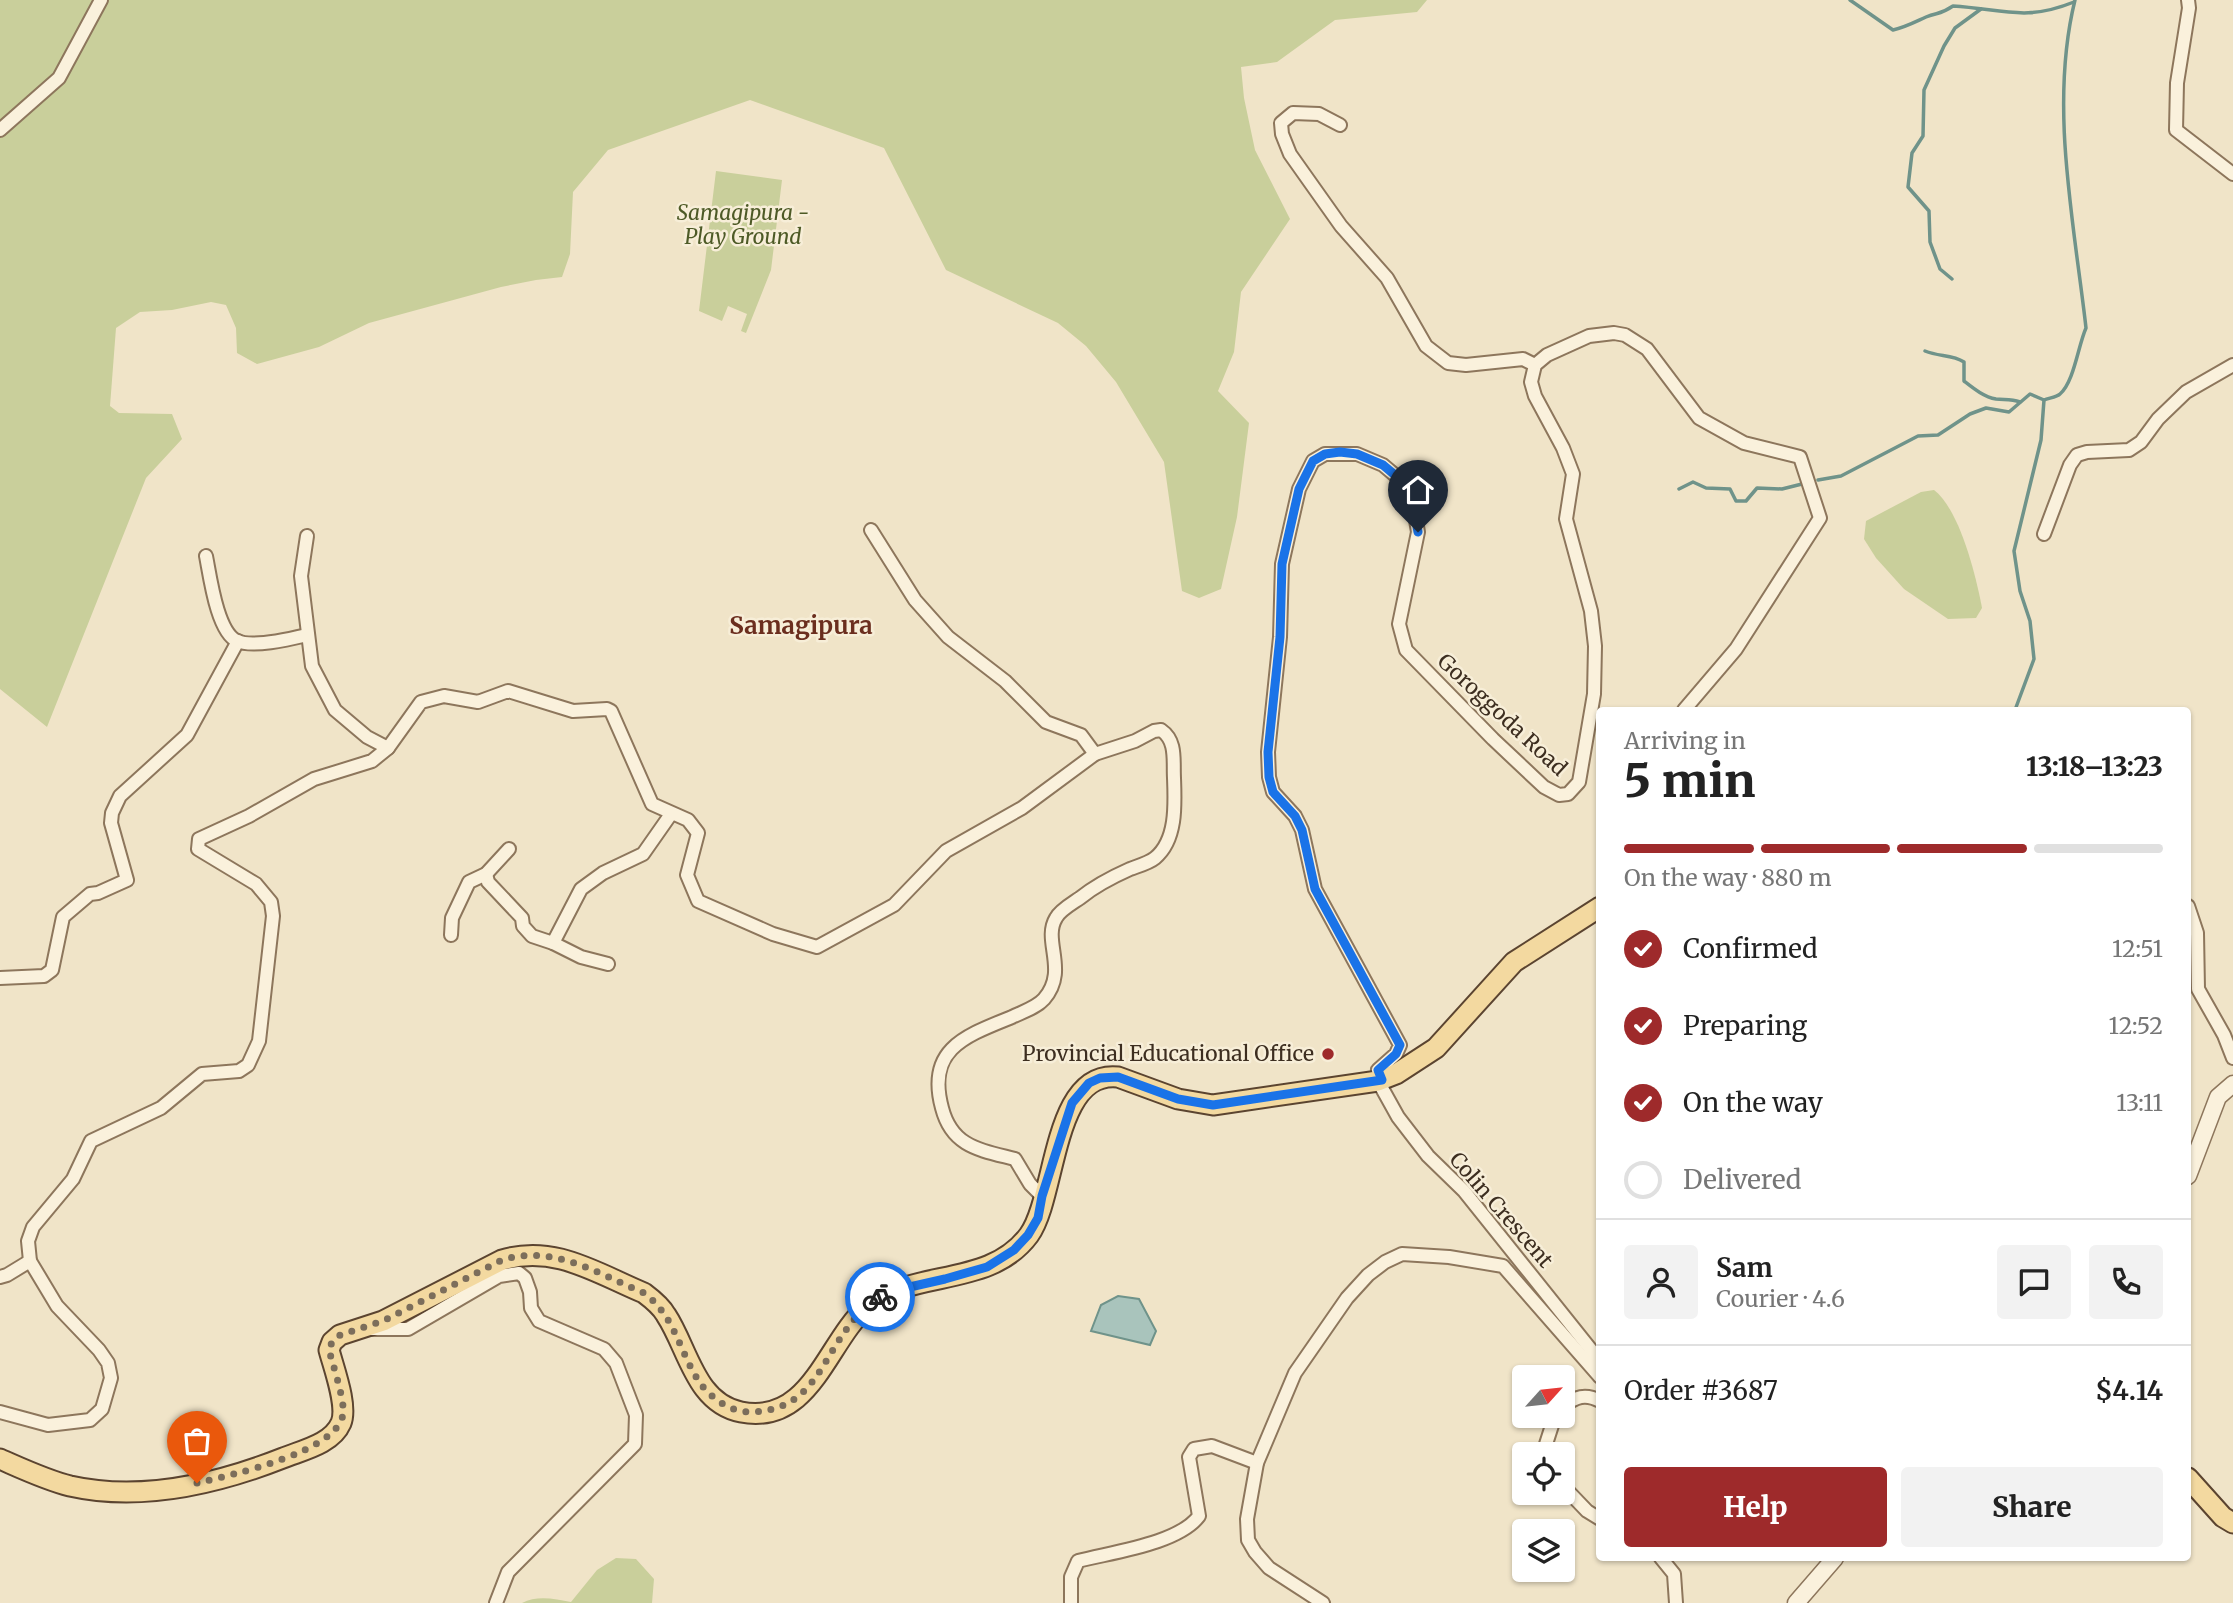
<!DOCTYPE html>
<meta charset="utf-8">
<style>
:root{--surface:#fff;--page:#f2f2f2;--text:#222;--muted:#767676;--line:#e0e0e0;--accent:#9e2a2b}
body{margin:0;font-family:Merriweather,serif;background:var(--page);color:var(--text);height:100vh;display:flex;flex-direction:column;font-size:26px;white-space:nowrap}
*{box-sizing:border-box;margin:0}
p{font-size:23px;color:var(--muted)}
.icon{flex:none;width:38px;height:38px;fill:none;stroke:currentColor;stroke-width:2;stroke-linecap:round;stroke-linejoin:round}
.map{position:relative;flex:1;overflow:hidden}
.details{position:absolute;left:1596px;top:707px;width:595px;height:854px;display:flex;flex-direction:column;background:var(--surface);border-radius:7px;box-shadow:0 2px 5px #0004}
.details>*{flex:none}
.needle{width:46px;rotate:63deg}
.tools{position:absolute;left:1512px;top:1365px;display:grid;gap:14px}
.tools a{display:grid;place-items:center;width:63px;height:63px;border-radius:7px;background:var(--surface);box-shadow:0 2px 5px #0004;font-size:35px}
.pin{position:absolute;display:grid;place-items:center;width:60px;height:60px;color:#fff;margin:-72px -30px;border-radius:50% 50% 50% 0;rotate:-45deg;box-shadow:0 0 7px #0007}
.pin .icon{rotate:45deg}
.courier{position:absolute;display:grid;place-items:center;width:70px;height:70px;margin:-35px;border:5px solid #1a73e8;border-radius:50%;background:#fff;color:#222;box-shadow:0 2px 9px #0007}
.summary em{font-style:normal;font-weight:800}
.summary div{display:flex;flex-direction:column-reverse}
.summary{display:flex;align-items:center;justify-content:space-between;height:119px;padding:0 28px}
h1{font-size:46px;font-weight:800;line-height:52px}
.bar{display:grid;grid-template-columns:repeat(4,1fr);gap:10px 7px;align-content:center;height:84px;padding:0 28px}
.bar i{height:9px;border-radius:5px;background:var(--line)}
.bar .on{background:var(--accent)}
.bar p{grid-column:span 4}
.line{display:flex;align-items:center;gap:18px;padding:0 28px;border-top:2px solid var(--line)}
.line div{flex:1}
.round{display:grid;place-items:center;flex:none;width:74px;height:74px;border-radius:7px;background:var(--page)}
ol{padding:0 28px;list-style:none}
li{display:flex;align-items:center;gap:21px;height:77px}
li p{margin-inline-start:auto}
li .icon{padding:7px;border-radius:50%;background:var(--accent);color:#fff;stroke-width:4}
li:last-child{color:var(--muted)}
li i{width:38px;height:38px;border:4px solid var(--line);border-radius:50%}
.action{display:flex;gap:14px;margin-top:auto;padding:14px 28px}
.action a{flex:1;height:80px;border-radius:7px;background:var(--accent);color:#fff;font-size:28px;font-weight:800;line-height:80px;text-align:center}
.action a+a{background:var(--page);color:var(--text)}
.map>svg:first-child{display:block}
.green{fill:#c9cf9b}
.water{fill:#a9c4bc;stroke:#6f938a;stroke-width:2}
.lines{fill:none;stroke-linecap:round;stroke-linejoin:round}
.stream{stroke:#6f938a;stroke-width:3.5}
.minor-casing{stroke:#8d765c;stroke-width:16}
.tertiary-casing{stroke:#8d765c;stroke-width:19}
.primary-casing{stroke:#5b4430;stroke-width:23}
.minor{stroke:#faf1dc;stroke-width:12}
.tertiary{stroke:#faf1dc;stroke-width:16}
.primary{stroke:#f3d9a0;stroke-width:19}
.done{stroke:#7c6e5b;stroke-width:7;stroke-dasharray:0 12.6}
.route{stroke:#1a73e8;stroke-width:9}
.poi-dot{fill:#9e2a2b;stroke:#f7eed8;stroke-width:2.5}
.labels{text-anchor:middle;stroke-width:5;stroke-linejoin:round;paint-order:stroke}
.park-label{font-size:21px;font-style:italic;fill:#4d5a26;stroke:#f7eed8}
.street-label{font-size:21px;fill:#3d2e20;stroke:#f7eed8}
.poi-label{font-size:21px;fill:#3d2e20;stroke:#f7eed8;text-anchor:end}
.quarter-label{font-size:24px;font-weight:bold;fill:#6b2e1e;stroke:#f7eed8}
</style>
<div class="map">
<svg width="2233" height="1603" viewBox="0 0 2233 1603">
<rect width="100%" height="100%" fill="#f0e4c8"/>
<g class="green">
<path d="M 0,0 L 1427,0 L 1417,12 L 1335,20 L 1277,62 L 1241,67 L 1244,98 L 1255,150 L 1290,219 L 1241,292 L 1234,352 L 1218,391 L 1249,423 L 1237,517 L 1221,589 L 1199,598 L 1182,591 L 1164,462 L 1116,382 L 1086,346 L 1058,323 L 946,270 L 884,148 L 750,100 L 608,150 L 573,192 L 570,254 L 562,277 L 536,280 L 501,287 L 369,323 L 319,347 L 257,364 L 237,353 L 236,328 L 226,305 L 211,302 L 172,310 L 140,312 L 116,328 L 110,406 L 119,413 L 172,414 L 182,439 L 146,478 L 47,727 L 0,689 Z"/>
<path d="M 716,171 L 782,180 L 771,270 L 746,333 L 741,331 L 747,314 L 728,306 L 722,321 L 699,311 Z"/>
<path d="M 1934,490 C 1960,510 1976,576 1982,608 L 1976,618 L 1948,619 L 1904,589 L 1876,558 L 1864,539 L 1866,521 L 1921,492 Z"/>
<path d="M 616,1558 L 636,1559 L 654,1579 L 652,1603 L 522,1603 C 537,1595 555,1599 571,1602 L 597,1570 Z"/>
</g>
<path class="water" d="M 1118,1296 L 1139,1299 L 1156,1331 L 1150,1345 L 1091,1331 L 1101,1305 Z"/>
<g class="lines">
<g class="stream">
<path d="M 1850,0 L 1893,30 C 1906,27 1915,22 1926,17 C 1938,12 1940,15 1953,6 C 2003,9 2024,22 2074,2"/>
<path d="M 1952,279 L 1940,269 L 1930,242 L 1929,211 L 1908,187 L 1912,153 L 1923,136 L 1924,90 L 1944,46 L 1955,28 L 1981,9"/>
<path d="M 1925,351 C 1939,357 1952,354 1964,362 L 1964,381 C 1973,388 1984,397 1996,399 C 2005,400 2011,399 2020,402"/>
<path d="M 1818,480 L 1841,476 L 1918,436 L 1938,435 L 1970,414 L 1986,408 L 2009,412 L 2030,394 L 2044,400 C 2049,398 2057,397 2060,394 C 2074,382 2078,346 2086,328 C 2074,222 2049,105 2075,0"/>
<path d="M 1679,489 L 1693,482 L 1706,488 L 1730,489 L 1736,501 L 1746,501 L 1757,488 L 1782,489 L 1802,484"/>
<path d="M 2015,710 L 2034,659 L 2030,621 L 2020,591 L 2014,551 L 2041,440 L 2044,400"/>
</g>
<g class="minor-casing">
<g id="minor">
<path d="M 2188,0 L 2189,8 L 2177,83 L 2176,130 L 2233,174"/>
<path d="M 1340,125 L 1319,114 L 1293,113 L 1281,123 L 1282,134 L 1290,154 L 1341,226 L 1387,278 L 1426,346 L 1448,363 L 1466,365 L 1523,359 L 1535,365"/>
<path d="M 0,130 L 59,78 L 101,0"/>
<path d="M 871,530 L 915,600 L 948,637 L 1005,681 L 1046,722 L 1081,735 L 1095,754"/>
<path d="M 2044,534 L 2070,465 L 2077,455 L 2087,452 L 2129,450 L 2141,442 L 2158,419 L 2186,392 L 2233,365"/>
<path d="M 307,536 L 301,576 L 312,666 L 335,710 L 367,737 L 388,748"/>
<path d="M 206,556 C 210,576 217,632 237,641 C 253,648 290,639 307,635"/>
<path d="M 486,874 L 488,882 L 522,918 L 523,926 L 532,936 L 553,943 L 581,957 L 608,964"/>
<path d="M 2188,906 L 2197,933 L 2198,989 L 2224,1035 L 2233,1058"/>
<path d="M 451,935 L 452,918 L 469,882 L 486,874 L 509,849"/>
<path d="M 553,943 L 581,889 L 603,873 L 643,854 L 671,814"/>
<path d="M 0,978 L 44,976 L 52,970 L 63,917 L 90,894 L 98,893 L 127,880 L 111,823 L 112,813 L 120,796 L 187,735 L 238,641"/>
<path d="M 1382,1080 L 1378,1070 L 1396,1054 L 1400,1045 L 1315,889 L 1302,830 L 1295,816 L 1273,792 L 1269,777 L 1268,752 L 1280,637 L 1282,564 L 1299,489 L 1313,461 L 1325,454 L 1357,454 L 1383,465 L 1402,481 L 1412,497 L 1418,532 L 1399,624 L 1406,650 L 1493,739 L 1544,787 L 1559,795 L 1568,794 L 1579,782 L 1594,694 L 1595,646 L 1591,611 L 1566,519 L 1573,474 L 1563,448 L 1535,396 L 1531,382 L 1535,365 L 1547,355 L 1589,336 L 1614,333 L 1625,335 L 1647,349 L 1699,418 L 1744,443 L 1800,457 L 1820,518 L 1736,649 L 1684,710"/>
<path d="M 1378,1081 L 1398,1117 L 1428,1156 L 1464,1191 L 1600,1361"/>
<path d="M 0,1277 L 7,1275 L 30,1261"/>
<path d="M 370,1329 L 408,1329 L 499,1276 L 519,1273 L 525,1278 L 530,1292 L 531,1308 L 539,1321 L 604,1349 L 616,1363 L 636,1415 L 635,1444 L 508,1572 L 496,1603"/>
<path d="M 1563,1406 C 1576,1397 1585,1393 1600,1401"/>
<path d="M 0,1412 L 48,1425 L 90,1420 L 102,1409 L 111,1378 L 108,1363 L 99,1350 L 57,1306 L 30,1261 L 28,1241 L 33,1227 L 73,1179 L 91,1141 L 161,1108 L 202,1074 L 239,1071 L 248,1065 L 259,1041 L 273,916 L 271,902 L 256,884 L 198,849 L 199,839 L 249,816 L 314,779 L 372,761 L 388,748 L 421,702 L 444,696 L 478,702 L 508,691 L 573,711 L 607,709 L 611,711 L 652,804 L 688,820 L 698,833 L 687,875 L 698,901 L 773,934 L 817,947 L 894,905 L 946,851 L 1022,808 L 1095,754 L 1135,741 L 1154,731 L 1161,730 C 1177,741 1173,760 1174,778 C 1175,804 1177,840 1155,858 C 1149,863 1138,866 1130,869 C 1112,877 1096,885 1080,898 C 1073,903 1060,910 1056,918 C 1042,941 1069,970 1044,999 C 1036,1008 1022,1012 1012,1017 C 965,1036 926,1049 942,1108 C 952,1147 980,1150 1015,1159 L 1030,1184 L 1042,1196"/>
<path d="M 1547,1454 L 1546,1444 L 1555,1416"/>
<path d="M 1563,1486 L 1587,1511 L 1600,1519"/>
<path d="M 1661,1558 L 1674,1574 L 1676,1603"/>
<path d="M 1071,1603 L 1071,1577 L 1078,1561 C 1112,1552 1178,1544 1199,1516 L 1189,1457 L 1194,1449 L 1212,1446 L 1257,1463"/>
<path d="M 1323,1603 L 1269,1568 L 1255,1552 L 1248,1540 L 1247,1519 L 1257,1463 L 1295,1373 L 1347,1298 L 1368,1275 L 1385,1262 L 1402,1254 L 1449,1257 L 1503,1266 L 1600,1377"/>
</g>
</g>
<g class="tertiary-casing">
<g id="tertiary">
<path d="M 2188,1176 L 2218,1097 L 2233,1084"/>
<path d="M 1796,1603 L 1835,1558"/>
</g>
</g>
<g class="primary-casing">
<g id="primary">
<path d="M 0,1459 C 23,1469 46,1480 70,1486 C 141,1502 217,1484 283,1458 C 303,1450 332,1444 341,1423 C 348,1406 334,1369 329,1350 L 332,1342 L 340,1335 L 383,1321 L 502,1260 C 554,1244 596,1273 644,1293 C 652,1299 661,1306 666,1315 C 688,1348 695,1403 741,1412 C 811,1426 827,1341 867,1307 C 912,1268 989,1289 1029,1235 C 1057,1196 1052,1070 1118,1077 L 1178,1099 L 1213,1105 L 1378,1081 L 1396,1074 L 1436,1048 L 1514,962 L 1600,907"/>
<path d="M 2188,1478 L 2223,1517 L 2233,1523"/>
</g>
</g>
<use href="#minor" class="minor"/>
<use href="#tertiary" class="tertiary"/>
<use href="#primary" class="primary"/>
</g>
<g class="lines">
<path class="done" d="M 197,1483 C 231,1475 338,1452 343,1414 C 345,1401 333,1365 329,1350 L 332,1342 L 340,1335 L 383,1321 L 502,1260 C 553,1244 597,1273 644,1293 C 676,1317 679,1352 700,1383 C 711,1398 730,1412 749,1412 C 813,1411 819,1363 852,1322 C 860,1312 870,1304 880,1297"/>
<path class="route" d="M 880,1297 L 892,1291 L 945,1279 L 987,1267 L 1014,1250 L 1028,1235 L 1038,1218 L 1042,1196 L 1072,1103 L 1089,1083 L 1100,1078 L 1118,1077 L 1178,1099 L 1213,1105 L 1382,1080 L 1378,1070 L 1396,1054 L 1400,1045 L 1315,889 L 1302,830 L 1295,816 L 1273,792 L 1269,777 L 1268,752 L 1280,637 L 1282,564 L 1299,489 L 1313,461 L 1325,454 L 1340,452 L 1357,454 L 1383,465 L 1402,481 L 1412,497 L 1418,532"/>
</g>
<circle class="poi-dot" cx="1328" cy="1054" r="7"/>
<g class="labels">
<g class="park-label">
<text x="743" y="220">Samagipura -<tspan x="743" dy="24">Play Ground</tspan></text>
</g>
<g class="street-label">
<text transform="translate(1502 715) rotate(43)" y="7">Goroggoda Road</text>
<text transform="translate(1501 1210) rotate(49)" y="7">Colin Crescent</text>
</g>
<g class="poi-label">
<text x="1314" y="1061">Provincial Educational Office</text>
</g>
<g class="quarter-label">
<text x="801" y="634">Samagipura</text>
</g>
</g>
</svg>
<div class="tools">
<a><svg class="needle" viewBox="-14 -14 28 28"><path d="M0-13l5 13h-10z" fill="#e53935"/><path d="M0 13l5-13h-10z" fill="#767676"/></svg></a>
<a><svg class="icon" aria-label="locate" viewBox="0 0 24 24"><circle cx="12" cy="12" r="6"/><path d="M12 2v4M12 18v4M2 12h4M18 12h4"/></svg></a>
<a><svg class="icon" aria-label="layers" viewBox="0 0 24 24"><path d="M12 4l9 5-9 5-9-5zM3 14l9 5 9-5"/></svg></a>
</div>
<div class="pin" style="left:197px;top:1483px;background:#ea580c"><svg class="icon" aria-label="bag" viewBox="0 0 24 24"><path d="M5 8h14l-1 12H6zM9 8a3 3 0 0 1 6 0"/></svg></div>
<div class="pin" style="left:1418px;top:532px;background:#1f2937"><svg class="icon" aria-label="home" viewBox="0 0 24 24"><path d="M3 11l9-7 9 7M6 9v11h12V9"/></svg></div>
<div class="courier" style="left:880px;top:1297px"><svg class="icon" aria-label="bike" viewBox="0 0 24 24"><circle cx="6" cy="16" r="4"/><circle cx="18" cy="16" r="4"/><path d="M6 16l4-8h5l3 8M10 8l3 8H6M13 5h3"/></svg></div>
<section class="details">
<div class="summary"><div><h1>5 min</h1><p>Arriving in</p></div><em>13:18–13:23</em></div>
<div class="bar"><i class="on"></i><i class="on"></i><i class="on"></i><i></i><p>On the way · 880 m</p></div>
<ol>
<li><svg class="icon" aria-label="check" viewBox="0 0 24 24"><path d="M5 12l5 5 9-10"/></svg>Confirmed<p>12:51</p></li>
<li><svg class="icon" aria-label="check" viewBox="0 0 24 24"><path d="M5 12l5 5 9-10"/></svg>Preparing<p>12:52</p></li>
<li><svg class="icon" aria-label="check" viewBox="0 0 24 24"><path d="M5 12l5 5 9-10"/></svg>On the way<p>13:11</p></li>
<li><i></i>Delivered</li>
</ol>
<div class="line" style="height:126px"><a class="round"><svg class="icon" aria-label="person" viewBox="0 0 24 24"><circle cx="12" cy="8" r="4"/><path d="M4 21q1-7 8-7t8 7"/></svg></a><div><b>Sam</b><p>Courier · 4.6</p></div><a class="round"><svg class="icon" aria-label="chat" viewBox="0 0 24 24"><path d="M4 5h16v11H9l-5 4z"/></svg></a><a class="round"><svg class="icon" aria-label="phone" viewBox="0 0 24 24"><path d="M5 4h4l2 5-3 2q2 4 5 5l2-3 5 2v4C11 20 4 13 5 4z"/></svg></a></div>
<div class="line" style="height:91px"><div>Order #3687</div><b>$4.14</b></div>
<div class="action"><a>Help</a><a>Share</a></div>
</section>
</div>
